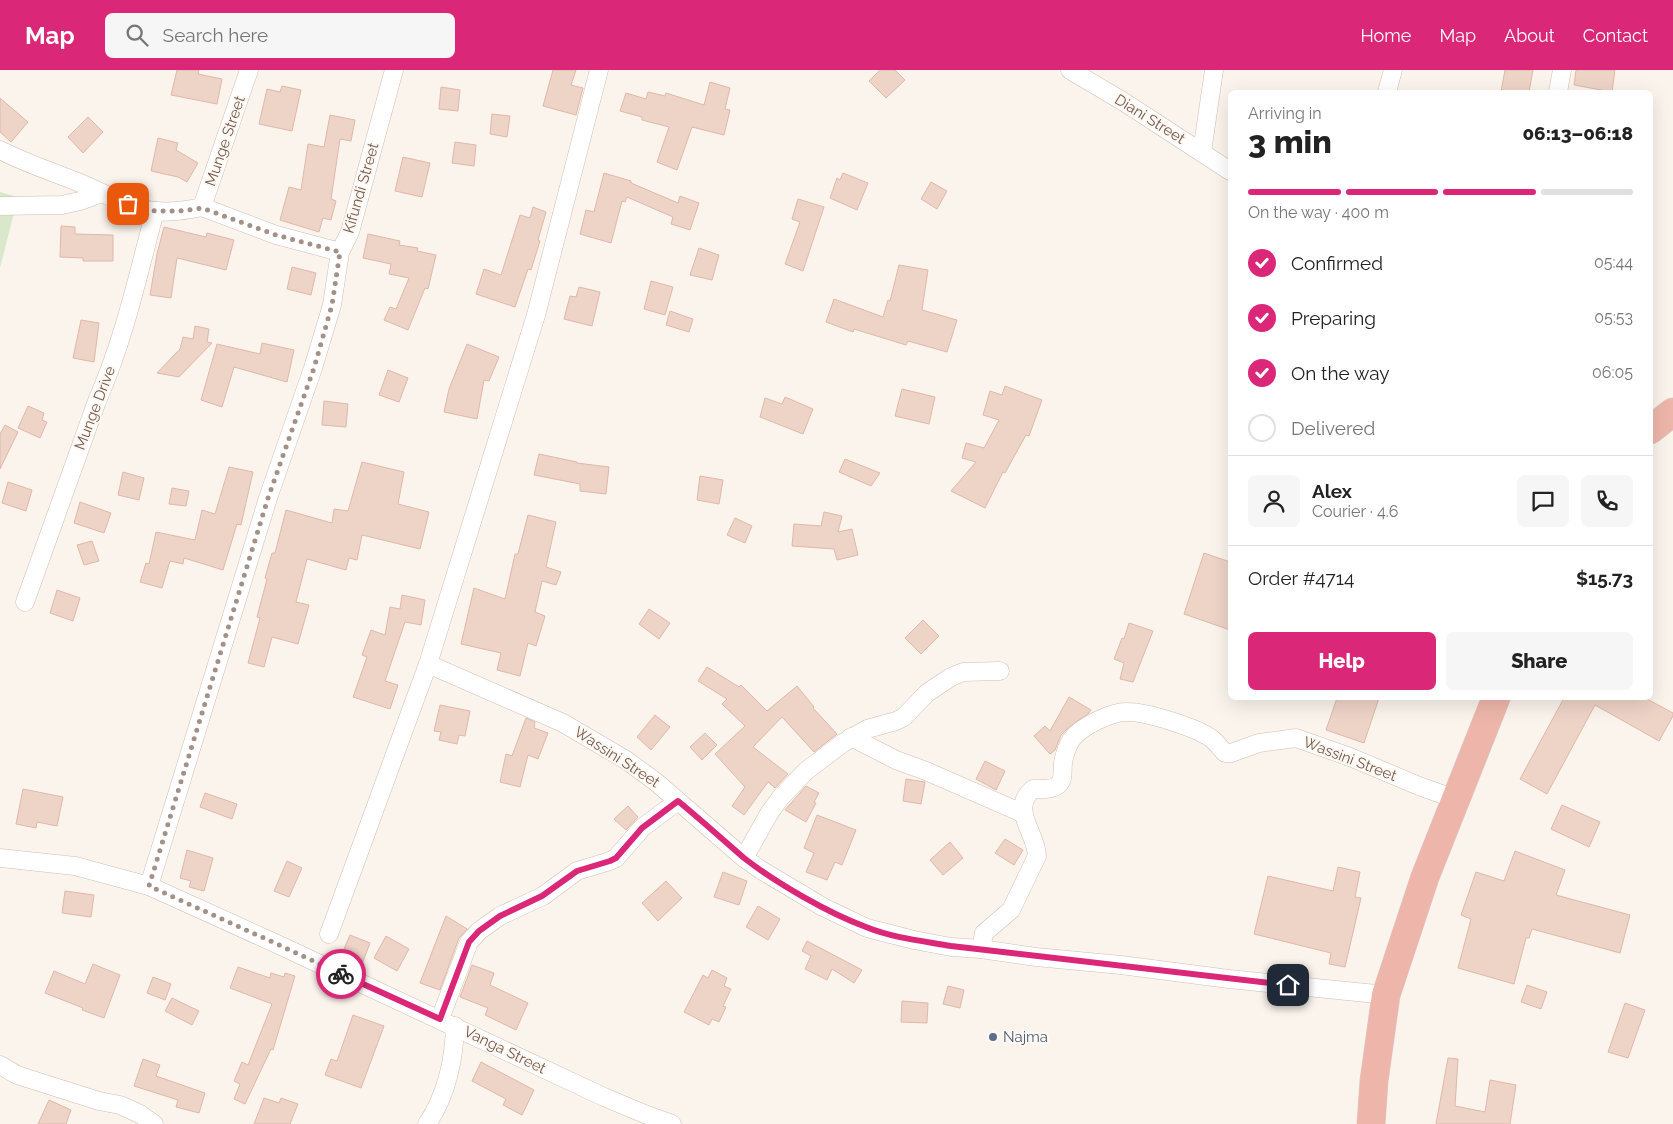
<!DOCTYPE html>
<meta charset="utf-8">
<style>
:root{--surface:#fff;--page:#f6f6f6;--text:#222;--muted:#767676;--line:#e0e0e0;--accent:#db2777}
body{margin:0;font-family:Raleway,sans-serif;background:var(--page);color:var(--text);height:100vh;display:flex;flex-direction:column;font-size:19px;white-space:nowrap}
*{box-sizing:border-box;margin:0}
p{font-size:16px;color:var(--muted)}
.icon{flex:none;width:28px;height:28px;fill:none;stroke:currentColor;stroke-width:2;stroke-linecap:round;stroke-linejoin:round}
.map{position:relative;flex:1;overflow:hidden}
.side{position:absolute;left:1228px;top:20px;width:425px;height:610px;display:flex;flex-direction:column;background:var(--surface);border-radius:8px;box-shadow:0 5px 20px #0002}
.side>*{flex:none}
.pin{position:absolute;display:grid;place-items:center;width:42px;height:42px;color:#fff;margin:-21px;border-radius:10px;box-shadow:0 2px 8px #0006}
.courier{position:absolute;display:grid;place-items:center;width:50px;height:50px;margin:-25px;border:4px solid #db2777;border-radius:50%;background:#fff;color:#222;box-shadow:0 1px 6px #0007}
.head em{font-style:normal;font-weight:800}
.head div{display:flex;flex-direction:column-reverse}
.head{display:flex;align-items:center;justify-content:space-between;height:85px;padding:0 20px}
h1{font-size:32px;font-weight:800;line-height:38px}
.bar{display:grid;grid-template-columns:repeat(4,1fr);gap:8px 5px;align-content:center;height:60px;padding:0 20px}
.bar i{height:6px;border-radius:4px;background:var(--line)}
.bar .on{background:var(--accent)}
.bar p{grid-column:span 4}
.line{display:flex;align-items:center;gap:12px;padding:0 20px;border-top:1px solid var(--line)}
.line div{flex:1}
.round{display:grid;place-items:center;flex:none;width:52px;height:52px;border-radius:8px;background:var(--page)}
ol{padding:0 20px;list-style:none}
li{display:flex;align-items:center;gap:15px;height:55px}
li p{margin-inline-start:auto}
li .icon{padding:5px;border-radius:50%;background:var(--accent);color:#fff;stroke-width:4}
li:last-child{color:var(--muted)}
li i{width:28px;height:28px;border:2px solid var(--line);border-radius:50%}
.primary-button{display:flex;gap:10px;margin-top:auto;padding:10px 20px}
.primary-button a{flex:1;height:58px;border-radius:8px;background:var(--accent);color:#fff;font-size:20px;font-weight:800;line-height:58px;text-align:center}
.primary-button a+a{background:var(--page);color:var(--text)}
header{display:flex;align-items:center;gap:30px;box-sizing:border-box;height:70px;padding:0 25px;background:var(--accent);color:#fff}
header strong{font-size:24px}
nav{display:flex;gap:28px;margin-inline-start:auto;font-size:18px}
.search{width:350px;height:45px;background:var(--page);display:flex;align-items:center;gap:12px;box-sizing:border-box;padding:0 18px;border-radius:8px;color:var(--muted);font-size:19px}
.map>svg:first-child{display:block}
.green{fill:#d9e8cb}
.building{fill:#eed3c7;stroke:#dfb8a9}
.lines{fill:none;stroke-linecap:round;stroke-linejoin:round}
.street-casing{stroke:#cfbeb5;stroke-width:19}
.highway-casing{stroke:#d8d1ce;stroke-width:29}
.street{stroke:#fff;stroke-width:18}
.highway{stroke:#eeb6aa;stroke-width:28}
.done{stroke:#a39087;stroke-width:5;stroke-dasharray:0 9}
.route{stroke:#db2777;stroke-width:6}
.service-dot{fill:#5c6f8a;stroke:#fef8f3;stroke-width:2}
.labels{text-anchor:middle;stroke-width:4;stroke-linejoin:round;paint-order:stroke}
.street-label{font-size:15px;fill:#745a51;stroke:#fef8f3}
.service-label{font-size:15px;fill:#4e5e75;stroke:#fef8f3;text-anchor:start}
</style>
<header>
<strong>Map</strong>
<div class="search"><svg class="icon" aria-label="search" viewBox="0 0 24 24"><circle cx="10" cy="10" r="6"/><path d="M15 15l6 6"/></svg>Search here</div>
<nav><a>Home</a><a>Map</a><a>About</a><a>Contact</a></nav>
</header>
<div class="map">
<svg width="1673" height="1054" viewBox="0 0 1673 1054">
<rect width="100%" height="100%" fill="#fbf4ec"/>
<path class="green" d="M 0,122 L 18,127 L 0,198 Z"/>
<g class="building">
<path d="M 177,0 L 199,0 L 198,4 L 222,9 L 217,34 L 171,25 Z"/>
<path d="M 553,0 L 576,0 L 571,15 L 583,18 L 576,45 L 543,36 Z"/>
<path d="M 880,0 L 895,0 L 905,10 L 886,28 L 869,11 Z"/>
<path d="M 1505,0 L 1533,0 L 1529,22 L 1501,22 Z"/>
<path d="M 1576,0 L 1615,0 L 1612,22 L 1574,15 Z"/>
<path d="M 710,12 L 730,18 L 725,39 L 730,40 L 724,65 L 692,57 L 677,100 L 657,92 L 669,57 L 642,50 L 642,47 L 620,41 L 626,23 L 646,29 L 648,22 L 665,26 L 666,23 L 704,35 Z"/>
<path d="M 282,16 L 301,20 L 292,61 L 259,54 L 267,19 L 280,22 Z"/>
<path d="M 441,17 L 460,20 L 458,41 L 439,39 Z"/>
<path d="M 0,28 L 28,52 L 11,72 L 0,62 Z"/>
<path d="M 492,44 L 510,46 L 507,67 L 490,64 Z"/>
<path d="M 330,45 L 355,50 L 351,71 L 340,69 L 331,129 L 336,131 L 331,150 L 323,148 L 319,162 L 280,150 L 289,117 L 301,120 L 308,74 L 324,77 Z"/>
<path d="M 88,47 L 103,62 L 83,83 L 68,67 Z"/>
<path d="M 158,68 L 178,73 L 176,80 L 198,93 L 187,112 L 178,107 L 151,101 Z"/>
<path d="M 455,72 L 476,75 L 474,96 L 452,93 Z"/>
<path d="M 403,87 L 430,93 L 422,127 L 395,121 Z"/>
<path d="M 604,103 L 631,111 L 631,113 L 678,133 L 680,126 L 699,133 L 690,160 L 671,154 L 673,147 L 627,127 L 625,132 L 622,131 L 611,173 L 580,164 L 586,140 L 594,142 Z"/>
<path d="M 843,103 L 868,113 L 857,140 L 830,128 L 837,108 L 840,110 Z"/>
<path d="M 931,112 L 947,121 L 937,139 L 921,129 Z"/>
<path d="M 798,129 L 824,137 L 803,201 L 785,194 L 800,152 L 792,149 Z"/>
<path d="M 533,137 L 546,142 L 538,170 L 540,171 L 531,200 L 528,199 L 515,237 L 476,224 L 484,199 L 501,205 L 520,145 L 530,148 Z"/>
<path d="M 61,156 L 75,157 L 75,164 L 113,165 L 113,191 L 83,191 L 83,188 L 60,187 Z"/>
<path d="M 164,157 L 206,167 L 207,163 L 234,170 L 226,200 L 177,188 L 171,228 L 150,225 L 157,184 Z"/>
<path d="M 368,164 L 400,171 L 399,175 L 418,178 L 417,181 L 436,185 L 428,219 L 425,218 L 408,260 L 384,250 L 390,237 L 396,239 L 409,208 L 389,204 L 391,194 L 363,188 Z"/>
<path d="M 699,178 L 719,185 L 712,210 L 690,205 Z"/>
<path d="M 899,195 L 928,200 L 922,240 L 957,250 L 947,282 L 908,271 L 906,275 L 854,259 L 853,262 L 826,252 L 834,229 L 883,247 L 888,230 L 890,231 Z"/>
<path d="M 292,197 L 316,203 L 311,225 L 287,219 Z"/>
<path d="M 651,211 L 673,217 L 665,245 L 644,239 Z"/>
<path d="M 579,217 L 600,222 L 592,256 L 564,249 L 570,226 L 576,227 Z"/>
<path d="M 670,241 L 693,249 L 689,262 L 666,255 Z"/>
<path d="M 81,250 L 99,253 L 94,292 L 73,288 Z"/>
<path d="M 195,256 L 209,259 L 207,272 L 212,273 L 179,307 L 157,303 L 180,279 L 183,267 L 193,269 Z"/>
<path d="M 262,273 L 294,280 L 287,312 L 234,297 L 222,337 L 201,330 L 217,274 L 260,284 Z"/>
<path d="M 467,274 L 499,287 L 489,311 L 484,310 L 477,349 L 444,342 L 449,319 Z"/>
<path d="M 388,300 L 408,308 L 399,332 L 379,325 Z"/>
<path d="M 1005,316 L 1042,330 L 1029,366 L 1026,365 L 1005,403 L 1003,402 L 985,438 L 951,421 L 976,392 L 962,388 L 966,373 L 984,378 L 999,350 L 983,345 L 990,321 L 1002,325 Z"/>
<path d="M 902,319 L 935,327 L 929,354 L 895,346 Z"/>
<path d="M 785,327 L 813,339 L 803,364 L 760,347 L 765,328 L 782,334 Z"/>
<path d="M 324,331 L 348,334 L 346,357 L 322,355 Z"/>
<path d="M 28,336 L 44,343 L 42,350 L 47,352 L 40,368 L 18,358 Z"/>
<path d="M 5,355 L 18,362 L 0,399 L 0,364 Z"/>
<path d="M 539,384 L 577,392 L 577,393 L 609,397 L 606,424 L 580,421 L 580,414 L 534,405 Z"/>
<path d="M 845,389 L 880,403 L 871,416 L 839,402 Z"/>
<path d="M 362,392 L 404,402 L 398,434 L 429,442 L 420,479 L 362,465 L 357,490 L 349,488 L 346,500 L 307,489 L 296,532 L 309,535 L 298,574 L 272,567 L 264,597 L 248,593 L 260,548 L 257,547 L 267,509 L 265,508 L 272,483 L 275,483 L 286,440 L 332,453 L 334,439 L 348,441 Z"/>
<path d="M 229,397 L 253,402 L 241,455 L 237,454 L 223,500 L 184,488 L 183,494 L 170,491 L 162,518 L 140,512 L 146,493 L 149,494 L 156,462 L 195,470 L 202,440 L 215,444 Z"/>
<path d="M 123,402 L 144,408 L 139,430 L 118,425 Z"/>
<path d="M 700,406 L 723,410 L 719,434 L 697,430 Z"/>
<path d="M 8,412 L 32,420 L 26,441 L 2,433 Z"/>
<path d="M 172,418 L 189,421 L 186,436 L 169,434 Z"/>
<path d="M 80,432 L 111,443 L 104,463 L 74,453 Z"/>
<path d="M 824,442 L 842,446 L 838,462 L 852,459 L 858,485 L 837,490 L 834,479 L 792,476 L 794,454 L 821,456 Z"/>
<path d="M 528,445 L 556,452 L 546,497 L 561,502 L 556,515 L 542,511 L 535,542 L 545,546 L 536,576 L 528,573 L 520,606 L 497,600 L 501,583 L 461,574 L 474,518 L 505,529 L 515,484 L 518,484 Z"/>
<path d="M 735,448 L 752,456 L 745,473 L 727,465 Z"/>
<path d="M 92,471 L 99,491 L 84,495 L 77,475 Z"/>
<path d="M 1204,483 L 1230,492 L 1230,560 L 1184,544 Z"/>
<path d="M 57,520 L 80,528 L 73,551 L 50,543 Z"/>
<path d="M 402,525 L 425,530 L 421,555 L 405,552 L 385,611 L 398,615 L 390,639 L 353,627 L 367,587 L 362,585 L 371,560 L 385,565 L 390,537 L 400,539 Z"/>
<path d="M 649,539 L 670,553 L 659,569 L 639,554 Z"/>
<path d="M 923,550 L 939,566 L 921,584 L 905,568 Z"/>
<path d="M 1129,553 L 1153,561 L 1133,612 L 1120,609 L 1124,593 L 1114,589 L 1122,568 L 1124,569 Z"/>
<path d="M 707,597 L 739,617 L 741,615 L 767,641 L 797,616 L 814,637 L 813,638 L 837,664 L 814,682 L 782,647 L 753,677 L 788,704 L 775,718 L 768,712 L 744,745 L 732,736 L 745,717 L 715,684 L 745,656 L 722,634 L 727,629 L 698,611 Z"/>
<path d="M 1069,627 L 1091,640 L 1089,643 L 1068,658 L 1061,665 L 1055,680 L 1050,684 L 1034,666 L 1045,656 L 1050,661 Z"/>
<path d="M 1337,628 L 1379,628 L 1364,673 L 1326,660 Z"/>
<path d="M 1564,628 L 1645,628 L 1673,643 L 1673,646 L 1659,671 L 1595,635 L 1547,724 L 1520,709 Z"/>
<path d="M 440,635 L 470,641 L 465,666 L 459,665 L 457,674 L 439,670 L 441,662 L 434,661 Z"/>
<path d="M 655,645 L 670,657 L 651,680 L 637,667 Z"/>
<path d="M 526,648 L 535,652 L 534,658 L 548,663 L 538,689 L 528,685 L 520,717 L 500,712 L 506,684 L 512,686 Z"/>
<path d="M 705,663 L 717,675 L 702,690 L 690,677 Z"/>
<path d="M 985,691 L 1005,701 L 996,720 L 976,709 Z"/>
<path d="M 906,709 L 925,712 L 921,734 L 903,731 Z"/>
<path d="M 806,716 L 819,723 L 814,732 L 816,733 L 806,752 L 785,740 Z"/>
<path d="M 23,719 L 63,727 L 57,756 L 37,752 L 36,758 L 16,754 Z"/>
<path d="M 205,723 L 237,734 L 232,749 L 200,737 Z"/>
<path d="M 1562,735 L 1600,752 L 1589,777 L 1551,759 Z"/>
<path d="M 628,736 L 638,747 L 626,760 L 614,749 Z"/>
<path d="M 817,745 L 856,760 L 842,795 L 835,792 L 827,810 L 806,802 L 814,783 L 804,778 Z"/>
<path d="M 1005,769 L 1023,780 L 1014,795 L 995,783 Z"/>
<path d="M 950,772 L 963,788 L 943,805 L 930,790 Z"/>
<path d="M 187,780 L 213,788 L 204,821 L 189,817 L 191,811 L 180,808 Z"/>
<path d="M 1515,781 L 1565,800 L 1556,825 L 1630,845 L 1620,883 L 1532,859 L 1529,868 L 1526,868 L 1514,914 L 1458,898 L 1471,849 L 1461,845 L 1476,802 L 1504,811 Z"/>
<path d="M 287,791 L 302,798 L 289,827 L 274,821 Z"/>
<path d="M 1338,797 L 1360,802 L 1355,827 L 1361,828 L 1345,897 L 1329,894 L 1331,883 L 1254,864 L 1268,806 L 1333,821 Z"/>
<path d="M 723,802 L 747,811 L 739,835 L 714,827 Z"/>
<path d="M 666,811 L 682,828 L 658,851 L 642,833 Z"/>
<path d="M 65,821 L 94,825 L 91,847 L 62,843 Z"/>
<path d="M 758,836 L 780,849 L 768,870 L 746,857 Z"/>
<path d="M 446,846 L 467,859 L 459,868 L 440,920 L 420,913 Z"/>
<path d="M 350,865 L 370,873 L 362,894 L 341,886 Z"/>
<path d="M 386,866 L 409,879 L 397,901 L 374,888 Z"/>
<path d="M 807,871 L 862,900 L 854,913 L 832,899 L 827,910 L 805,899 L 811,886 L 802,881 Z"/>
<path d="M 93,894 L 120,905 L 104,948 L 82,940 L 83,938 L 45,923 L 54,901 L 85,914 Z"/>
<path d="M 472,895 L 494,903 L 490,915 L 528,933 L 516,960 L 485,945 L 488,938 L 460,927 Z"/>
<path d="M 238,897 L 270,908 L 271,903 L 284,907 L 285,903 L 295,906 L 273,980 L 271,979 L 245,1034 L 234,1029 L 240,1014 L 234,1011 L 242,992 L 248,995 L 272,934 L 230,918 Z"/>
<path d="M 712,900 L 727,908 L 724,916 L 731,919 L 723,936 L 726,937 L 719,952 L 712,949 L 709,955 L 684,942 L 703,905 L 708,908 Z"/>
<path d="M 153,907 L 171,914 L 165,930 L 147,923 Z"/>
<path d="M 1527,915 L 1547,922 L 1541,939 L 1521,932 Z"/>
<path d="M 948,916 L 964,920 L 960,938 L 943,934 Z"/>
<path d="M 172,928 L 199,941 L 192,955 L 165,941 Z"/>
<path d="M 902,931 L 928,933 L 927,953 L 901,952 Z"/>
<path d="M 1625,933 L 1645,940 L 1628,988 L 1608,982 Z"/>
<path d="M 353,945 L 384,956 L 361,1018 L 325,1005 L 331,989 L 337,991 Z"/>
<path d="M 1448,988 L 1458,989 L 1455,1036 L 1485,1042 L 1490,1010 L 1516,1015 L 1510,1054 L 1436,1054 Z"/>
<path d="M 143,989 L 160,995 L 156,1006 L 205,1023 L 199,1043 L 176,1037 L 178,1030 L 134,1016 Z"/>
<path d="M 481,992 L 534,1020 L 522,1045 L 503,1035 L 506,1029 L 472,1011 Z"/>
<path d="M 264,1028 L 279,1033 L 281,1028 L 298,1034 L 290,1054 L 254,1054 Z"/>
<path d="M 49,1030 L 71,1040 L 66,1054 L 38,1054 Z"/>
</g>
<g class="lines">
<g class="street-casing">
<g id="street">
<path d="M 1070,0 L 1124,32 L 1230,101"/>
<path d="M 1387,22 L 1393,0"/>
<path d="M 1558,22 L 1562,0"/>
<path d="M 0,80 C 27,94 56,103 85,115 C 108,125 131,139 156,141 C 171,143 187,140 202,137 L 249,0"/>
<path d="M 1202,82 L 1214,0"/>
<path d="M 0,136 L 62,135 L 80,131 L 101,123"/>
<path d="M 202,137 L 276,165 L 340,182 L 350,162 L 394,0"/>
<path d="M 25,532 L 97,331 C 124,270 138,205 155,141"/>
<path d="M 428,594 L 563,653 L 626,690 L 656,712 L 744,788 L 761,800 L 823,837 L 867,858 L 914,870 L 951,877 L 981,879 L 1036,887 L 1121,895 L 1229,909 L 1386,925"/>
<path d="M 851,667 L 896,690 L 926,701 L 1022,743"/>
<path d="M 0,788 L 75,796 L 149,816 L 277,874 L 604,1027 L 647,1045 L 672,1054"/>
<path d="M 744,788 L 770,742 L 781,727 L 806,701 L 843,673 L 867,659 L 896,651 L 904,647 L 927,623 L 951,607 L 963,602 L 1000,601"/>
<path d="M 149,816 L 268,428 L 313,298 L 332,235 L 340,182"/>
<path d="M 329,864 L 428,594 L 536,245 L 599,0"/>
<path d="M 981,879 L 984,863 L 1011,840 L 1037,786 C 1037,764 1009,739 1033,719 C 1041,719 1054,720 1059,714 C 1065,708 1061,696 1064,688 C 1065,682 1068,676 1071,670 C 1080,657 1112,641 1128,642 C 1147,642 1198,658 1212,669 C 1217,673 1221,679 1225,683 L 1231,683 L 1259,673 L 1296,668 L 1350,687 L 1419,716 L 1455,729"/>
<path d="M 440,949 L 469,872 L 479,861 L 500,846 L 543,826 L 577,801 L 610,791 L 616,788 L 642,758 L 678,731"/>
<path d="M 0,995 L 17,1005 L 99,1031 L 120,1035 L 140,1044 L 154,1054"/>
<path d="M 427,1054 C 446,1026 454,990 455,956"/>
</g>
</g>
<g class="highway-casing">
<g id="highway">
<path d="M 1650,360 L 1673,342"/>
<path d="M 1371,1054 L 1374,1011 L 1386,925 L 1425,807 L 1496,628"/>
</g>
</g>
<use href="#street" class="street"/>
<use href="#highway" class="highway"/>
</g>
<g class="lines">
<path class="done" d="M 128,134 L 155,141 L 180,141 L 202,138 L 276,165 L 340,182 L 332,235 L 314,298 L 268,428 L 149,816 L 277,874 L 341,904"/>
<path class="route" d="M 341,904 L 440,949 L 469,872 L 479,861 L 500,846 L 542,826 L 577,801 L 610,791 L 616,788 L 642,758 L 678,731 C 700,749 722,769 744,788 C 776,813 828,843 866,857 C 893,868 923,871 951,876 L 1288,915"/>
</g>
<circle class="service-dot" cx="993" cy="967" r="5"/>
<g class="labels">
<g class="street-label">
<text transform="translate(1150 49) rotate(32)" y="5">Diani Street</text>
<text transform="translate(225 71) rotate(-71)" y="5">Munge Street</text>
<text transform="translate(361 118) rotate(-74)" y="5">Kifundi Street</text>
<text transform="translate(95 338) rotate(-69)" y="5">Munge Drive</text>
<text transform="translate(617 687) rotate(33)" y="5">Wassini Street</text>
<text transform="translate(1350 689) rotate(21)" y="5">Wassini Street</text>
<text transform="translate(505 980) rotate(26)" y="5">Vanga Street</text>
</g>
<g class="service-label">
<text x="1003" y="972">Najma</text>
</g>
</g>
</svg>
<div class="pin" style="left:128px;top:134px;background:#ea580c"><svg class="icon" aria-label="bag" viewBox="0 0 24 24"><path d="M5 8h14l-1 12H6zM9 8a3 3 0 0 1 6 0"/></svg></div>
<div class="pin" style="left:1288px;top:915px;background:#1f2937"><svg class="icon" aria-label="home" viewBox="0 0 24 24"><path d="M3 11l9-7 9 7M6 9v11h12V9"/></svg></div>
<div class="courier" style="left:341px;top:904px"><svg class="icon" aria-label="bike" viewBox="0 0 24 24"><circle cx="6" cy="16" r="4"/><circle cx="18" cy="16" r="4"/><path d="M6 16l4-8h5l3 8M10 8l3 8H6M13 5h3"/></svg></div>
<section class="side">
<div class="head"><div><h1>3 min</h1><p>Arriving in</p></div><em>06:13–06:18</em></div>
<div class="bar"><i class="on"></i><i class="on"></i><i class="on"></i><i></i><p>On the way · 400 m</p></div>
<ol>
<li><svg class="icon" aria-label="check" viewBox="0 0 24 24"><path d="M5 12l5 5 9-10"/></svg>Confirmed<p>05:44</p></li>
<li><svg class="icon" aria-label="check" viewBox="0 0 24 24"><path d="M5 12l5 5 9-10"/></svg>Preparing<p>05:53</p></li>
<li><svg class="icon" aria-label="check" viewBox="0 0 24 24"><path d="M5 12l5 5 9-10"/></svg>On the way<p>06:05</p></li>
<li><i></i>Delivered</li>
</ol>
<div class="line" style="height:90px"><a class="round"><svg class="icon" aria-label="person" viewBox="0 0 24 24"><circle cx="12" cy="8" r="4"/><path d="M4 21q1-7 8-7t8 7"/></svg></a><div><b>Alex</b><p>Courier · 4.6</p></div><a class="round"><svg class="icon" aria-label="chat" viewBox="0 0 24 24"><path d="M4 5h16v11H9l-5 4z"/></svg></a><a class="round"><svg class="icon" aria-label="phone" viewBox="0 0 24 24"><path d="M5 4h4l2 5-3 2q2 4 5 5l2-3 5 2v4C11 20 4 13 5 4z"/></svg></a></div>
<div class="line" style="height:65px"><div>Order #4714</div><b>$15.73</b></div>
<div class="primary-button"><a>Help</a><a>Share</a></div>
</section>
</div>
